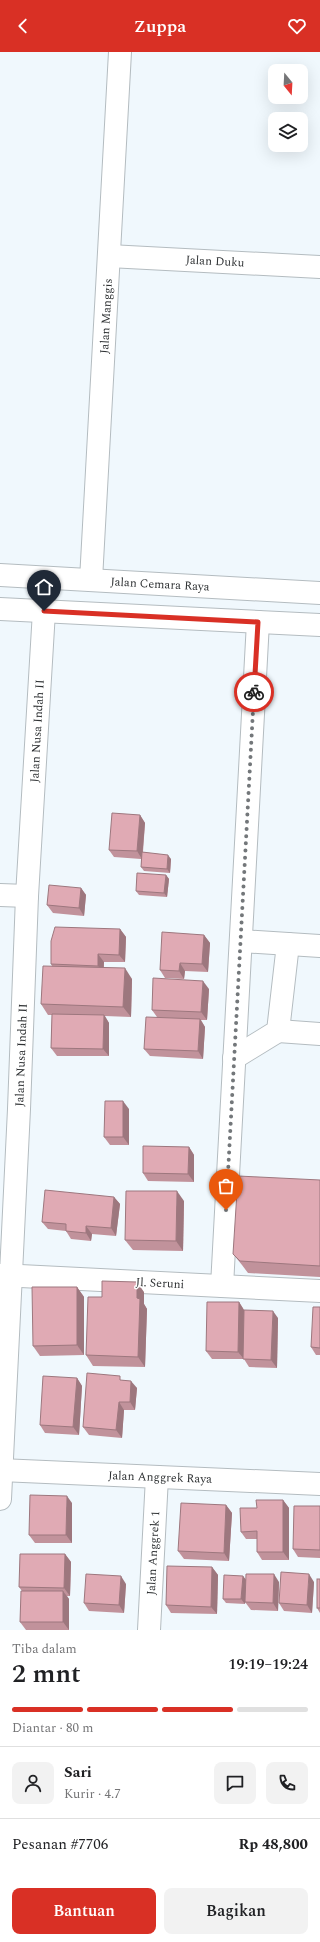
<!DOCTYPE html>
<html lang="id">
<meta charset="utf-8">
<style>
:root{--surface:#fff;--page:#f2f2f2;--text:#202124;--muted:#757577;--line:#e0e0e0;--accent:#d93025}
body{margin:0;font-family:Spectral,serif;background:var(--page);color:var(--text);height:100vh;display:flex;flex-direction:column;font-size:15px;white-space:nowrap}
*{box-sizing:border-box;margin:0}
p{font-size:13px;color:var(--muted)}
.icon{flex:none;width:22px;height:22px;fill:none;stroke:currentColor;stroke-width:2;stroke-linecap:round;stroke-linejoin:round}
.map{position:relative;height:1578px;overflow:hidden}
.details{display:flex;flex-direction:column;background:var(--surface);flex:1}
.details>*{flex:none}
.needle{width:26px;rotate:162deg}
.tools{position:absolute;left:268px;top:12px;display:grid;gap:8px}
.tools a{display:grid;place-items:center;width:40px;height:40px;border-radius:8px;background:var(--surface);box-shadow:0 4px 16px #0002;font-size:20px}
.pin{position:absolute;display:grid;place-items:center;width:34px;height:34px;color:#fff;margin:-41px -17px;border-radius:50% 50% 50% 0;rotate:-45deg;box-shadow:0 0 4px #0007}
.pin .icon{rotate:45deg}
.courier{position:absolute;display:grid;place-items:center;width:40px;height:40px;margin:-20px;border:3px solid #d93025;border-radius:50%;background:#fff;color:#222;box-shadow:0 1px 5px #0007}
.summary em{font-style:normal;font-weight:600}
.summary div{display:flex;flex-direction:column-reverse}
.summary{display:flex;align-items:center;justify-content:space-between;height:68px;padding:0 12px}
h1{font-size:26px;font-weight:600;line-height:30px}
.bar{display:grid;grid-template-columns:repeat(4,1fr);gap:6px 4px;align-content:center;height:48px;padding:0 12px}
.bar i{height:5px;border-radius:3px;background:var(--line)}
.bar .active{background:var(--accent)}
.bar p{grid-column:span 4}
.line{display:flex;align-items:center;gap:10px;padding:0 12px;border-top:1px solid var(--line)}
.line div{flex:1}
.round{display:grid;place-items:center;flex:none;width:42px;height:42px;border-radius:8px;background:var(--page)}
.button{display:flex;gap:8px;margin-top:auto;padding:8px 12px}
.button a{flex:1;height:46px;border-radius:8px;background:var(--accent);color:#fff;font-size:16px;font-weight:600;line-height:46px;text-align:center}
.button a+a{background:var(--page);color:var(--text)}
header{display:flex;justify-content:space-between;align-items:center;height:52px;padding:0 12px;background:var(--accent);color:#fff;font-size:18px;font-weight:600}
.map>svg:first-child{display:block}
.lines{fill:none;stroke-linecap:round;stroke-linejoin:round}
.minor-casing{stroke:#b4bcc0;stroke-width:24}
.minor{stroke:#fff;stroke-width:22}
.wall{fill:#c1929b}
.shaded-wall{fill:#9d777e}
.building{fill:#e0aab4;stroke:#9d777e}
.done{stroke:#73777a;stroke-width:4;stroke-dasharray:0 7.2}
.route{stroke:#d93025;stroke-width:5}
.labels{text-anchor:middle;stroke-width:3;stroke-linejoin:round;paint-order:stroke}
.street-label{font-size:12px;fill:#2f3234;stroke:#fff}
</style>
<header><svg class="icon" aria-label="back" viewBox="0 0 24 24"><path d="M15 5l-7 7 7 7"/></svg>Zuppa<svg class="icon" aria-label="heart" viewBox="0 0 24 24"><path d="M12 20l-8-8c-3-5 5-10 8-4 3-6 11-1 8 4z"/></svg></header>
<div class="map">
<svg width="320" height="1578" viewBox="0 0 320 1578">
<rect width="100%" height="100%" fill="#f0f8fd"/>
<g class="lines">
<g class="minor-casing">
<g id="minor">
<path d="M 109,204 L 320,215"/>
<path d="M 0,523 L 320,541"/>
<path d="M 91,528 L 120,0"/>
<path d="M 0,557 L 320,573"/>
<path d="M 0,843 L 27,844"/>
<path d="M 241,889 L 320,894"/>
<path d="M 278,979 L 320,982"/>
<path d="M 234,1006 L 278,979 L 288,892"/>
<path d="M 0,1223 L 320,1239"/>
<path d="M 222,1234 L 258,570"/>
<path d="M 0,1418 L 320,1432"/>
<path d="M 0,1447 L 19,1057 L 27,844 L 44,559"/>
<path d="M 149,1578 L 157,1425"/>
</g>
</g>
<use href="#minor" class="minor"/>
</g>
<g class="wall">
<path d="M 140,763 L 145,771 L 143,800 L 171,807 L 170,821 L 144,819 L 141,815 L 141,807 L 114,805 L 109,798 Z"/>
<path d="M 166,823 L 169,827 L 167,845 L 139,843 L 136,839 Z"/>
<path d="M 81,836 L 86,843 L 84,864 L 53,861 L 47,853 Z"/>
<path d="M 120,877 L 126,885 L 125,910 L 104,910 L 104,916 L 132,927 L 131,965 L 105,964 L 109,971 L 109,1004 L 57,1004 L 51,996 L 52,963 L 48,963 L 41,952 L 52,914 L 51,912 Z"/>
<path d="M 204,883 L 210,891 L 208,920 L 185,919 L 184,927 L 165,926 L 160,918 Z"/>
<path d="M 209,937 L 207,968 L 201,968 L 205,975 L 203,1007 L 150,1004 L 144,997 L 157,965 L 152,958 Z"/>
<path d="M 129,1057 L 129,1093 L 110,1093 L 104,1085 Z"/>
<path d="M 189,1095 L 194,1103 L 194,1130 L 148,1129 L 143,1121 Z"/>
<path d="M 320,1128 L 320,1225 L 248,1221 L 242,1213 L 233,1202 Z"/>
<path d="M 114,1145 L 120,1152 L 116,1184 L 92,1182 L 91,1189 L 71,1187 L 66,1179 L 48,1177 L 42,1170 Z"/>
<path d="M 184,1149 L 183,1199 L 133,1198 L 125,1188 Z"/>
<path d="M 77,1235 L 84,1245 L 84,1303 L 40,1304 L 33,1294 Z"/>
<path d="M 144,1240 L 144,1252 L 147,1257 L 145,1315 L 93,1314 L 86,1303 L 102,1245 Z"/>
<path d="M 239,1250 L 244,1258 L 244,1286 L 278,1266 L 277,1316 L 249,1315 L 244,1307 L 212,1307 L 206,1299 Z"/>
<path d="M 320,1255 L 320,1303 L 316,1303 L 311,1295 Z"/>
<path d="M 77,1326 L 82,1334 L 79,1383 L 45,1381 L 40,1373 Z"/>
<path d="M 123,1328 L 137,1336 L 135,1358 L 124,1358 L 122,1386 L 89,1383 L 83,1375 Z"/>
<path d="M 283,1448 L 289,1456 L 289,1508 L 262,1508 L 257,1500 L 257,1487 L 246,1487 L 241,1480 L 257,1456 Z"/>
<path d="M 72,1451 L 72,1491 L 35,1491 L 29,1483 Z"/>
<path d="M 226,1453 L 232,1461 L 229,1509 L 184,1507 L 178,1499 Z"/>
<path d="M 320,1454 L 320,1506 L 298,1505 L 293,1497 Z"/>
<path d="M 65,1502 L 71,1510 L 70,1544 L 67,1544 L 69,1547 L 69,1578 L 26,1578 L 20,1570 L 22,1539 L 19,1535 Z"/>
<path d="M 212,1515 L 218,1523 L 217,1562 L 171,1561 L 166,1553 Z"/>
<path d="M 243,1524 L 246,1528 L 245,1552 L 226,1551 L 223,1547 Z"/>
<path d="M 320,1527 L 320,1561 L 317,1556 Z"/>
<path d="M 279,1530 L 278,1559 L 251,1558 L 245,1550 Z"/>
<path d="M 314,1530 L 312,1561 L 284,1559 L 279,1551 Z"/>
<path d="M 126,1532 L 124,1561 L 89,1559 L 84,1551 Z"/>
</g>
<g class="shaded-wall">
<path d="M 140,763 L 145,771 L 142,807 L 137,799 Z"/>
<path d="M 168,803 L 171,807 L 170,821 L 167,817 Z"/>
<path d="M 166,823 L 169,827 L 167,845 L 164,841 Z"/>
<path d="M 81,836 L 86,843 L 84,864 L 79,856 Z"/>
<path d="M 120,877 L 126,885 L 125,910 L 119,903 Z"/>
<path d="M 204,883 L 210,891 L 208,920 L 202,912 Z"/>
<path d="M 98,902 L 104,910 L 103,922 L 98,914 Z"/>
<path d="M 180,911 L 185,919 L 184,927 L 179,919 Z"/>
<path d="M 125,916 L 132,927 L 131,965 L 123,955 Z"/>
<path d="M 203,929 L 209,937 L 207,968 L 201,960 Z"/>
<path d="M 104,963 L 109,971 L 109,1004 L 103,997 Z"/>
<path d="M 200,967 L 205,975 L 203,1007 L 198,999 Z"/>
<path d="M 123,1049 L 129,1057 L 129,1093 L 123,1085 Z"/>
<path d="M 189,1095 L 194,1103 L 194,1130 L 188,1122 Z"/>
<path d="M 177,1139 L 184,1149 L 183,1199 L 176,1189 Z"/>
<path d="M 114,1145 L 120,1152 L 116,1184 L 111,1176 Z"/>
<path d="M 86,1174 L 92,1182 L 91,1189 L 86,1181 Z"/>
<path d="M 137,1230 L 144,1240 L 144,1252 L 147,1257 L 145,1315 L 138,1305 L 137,1246 Z"/>
<path d="M 77,1235 L 84,1245 L 84,1303 L 77,1293 Z"/>
<path d="M 239,1250 L 244,1258 L 244,1307 L 238,1300 Z"/>
<path d="M 273,1259 L 278,1266 L 277,1316 L 271,1308 Z"/>
<path d="M 77,1326 L 82,1334 L 79,1383 L 73,1375 Z"/>
<path d="M 131,1329 L 137,1336 L 135,1358 L 130,1350 Z"/>
<path d="M 119,1350 L 124,1358 L 122,1386 L 116,1378 Z"/>
<path d="M 67,1444 L 72,1451 L 72,1491 L 66,1483 Z"/>
<path d="M 283,1448 L 289,1456 L 289,1508 L 283,1500 Z"/>
<path d="M 226,1453 L 232,1461 L 229,1509 L 224,1501 Z"/>
<path d="M 65,1502 L 71,1510 L 70,1544 L 64,1536 Z"/>
<path d="M 212,1515 L 218,1523 L 217,1562 L 211,1555 Z"/>
<path d="M 274,1522 L 279,1530 L 278,1559 L 273,1551 Z"/>
<path d="M 309,1522 L 314,1530 L 312,1561 L 307,1553 Z"/>
<path d="M 121,1524 L 126,1532 L 124,1561 L 119,1553 Z"/>
<path d="M 243,1524 L 246,1528 L 245,1552 L 241,1547 Z"/>
<path d="M 63,1539 L 69,1547 L 69,1578 L 63,1570 Z"/>
</g>
<g class="building">
<path d="M 112,761 L 140,763 L 137,799 L 109,798 Z"/>
<path d="M 142,800 L 168,803 L 167,817 L 141,815 Z"/>
<path d="M 137,821 L 166,823 L 164,841 L 136,839 Z"/>
<path d="M 49,833 L 81,836 L 79,856 L 47,853 Z"/>
<path d="M 55,875 L 120,877 L 119,903 L 98,902 L 98,914 L 51,912 L 51,889 Z"/>
<path d="M 162,880 L 204,883 L 202,912 L 180,911 L 179,919 L 160,918 Z"/>
<path d="M 43,914 L 125,916 L 123,955 L 41,952 Z"/>
<path d="M 153,926 L 203,929 L 201,960 L 152,958 Z"/>
<path d="M 52,962 L 104,963 L 103,997 L 51,996 Z"/>
<path d="M 146,965 L 200,967 L 198,999 L 144,997 Z"/>
<path d="M 105,1049 L 123,1049 L 123,1085 L 104,1085 Z"/>
<path d="M 143,1094 L 189,1095 L 188,1122 L 143,1121 Z"/>
<path d="M 238,1124 L 320,1128 L 320,1214 L 240,1209 L 233,1202 Z"/>
<path d="M 45,1138 L 114,1145 L 111,1176 L 86,1174 L 86,1181 L 66,1179 L 66,1172 L 42,1170 Z"/>
<path d="M 126,1139 L 177,1139 L 176,1189 L 125,1188 Z"/>
<path d="M 102,1229 L 137,1230 L 137,1246 L 140,1247 L 138,1305 L 86,1303 L 88,1245 L 102,1245 Z"/>
<path d="M 32,1235 L 77,1235 L 77,1293 L 33,1294 Z"/>
<path d="M 207,1250 L 239,1250 L 238,1300 L 206,1299 Z"/>
<path d="M 313,1255 L 320,1255 L 320,1296 L 311,1295 Z"/>
<path d="M 244,1258 L 273,1259 L 271,1308 L 243,1307 Z"/>
<path d="M 87,1321 L 120,1324 L 120,1328 L 131,1329 L 130,1350 L 119,1350 L 116,1378 L 83,1375 Z"/>
<path d="M 43,1324 L 77,1326 L 73,1375 L 40,1373 Z"/>
<path d="M 30,1443 L 67,1444 L 66,1483 L 29,1483 Z"/>
<path d="M 256,1448 L 283,1448 L 283,1500 L 257,1500 L 257,1479 L 241,1480 L 240,1456 L 257,1456 Z"/>
<path d="M 181,1451 L 226,1453 L 224,1501 L 178,1499 Z"/>
<path d="M 294,1454 L 320,1454 L 320,1498 L 293,1497 Z"/>
<path d="M 20,1502 L 65,1502 L 64,1536 L 19,1535 Z"/>
<path d="M 167,1514 L 212,1515 L 211,1555 L 166,1553 Z"/>
<path d="M 281,1520 L 309,1522 L 307,1553 L 279,1551 Z"/>
<path d="M 86,1522 L 121,1524 L 119,1553 L 84,1551 Z"/>
<path d="M 246,1522 L 274,1522 L 273,1551 L 245,1550 Z"/>
<path d="M 224,1523 L 243,1524 L 241,1547 L 223,1547 Z"/>
<rect x="317" y="1527" width="3" height="29"/>
<path d="M 21,1539 L 63,1539 L 63,1570 L 20,1570 Z"/>
</g>
<g class="lines">
<path class="done" d="M 226,1158 L 254,640"/>
<path class="route" d="M 44,559 L 258,570 L 254,640"/>
</g>
<g class="labels">
<g class="street-label">
<text transform="translate(215 209) rotate(3)" y="4">Jalan Duku</text>
<text transform="translate(106 264) rotate(-87)" y="4">Jalan Manggis</text>
<text transform="translate(160 532) rotate(3)" y="4">Jalan Cemara Raya</text>
<text transform="translate(37 679) rotate(-87)" y="4">Jalan Nusa Indah II</text>
<text transform="translate(21 1003) rotate(-88)" y="4">Jalan Nusa Indah II</text>
<text transform="translate(160 1231) rotate(3)" y="4">Jl. Seruni</text>
<text transform="translate(160 1425) rotate(2)" y="4">Jalan Anggrek Raya</text>
<text transform="translate(153 1501) rotate(-87)" y="4">Jalan Anggrek 1</text>
</g>
</g>
</svg>
<div class="tools">
<a><svg class="needle" viewBox="-14 -14 28 28"><path d="M0-13l5 13h-10z" fill="#e53935"/><path d="M0 13l5-13h-10z" fill="#757577"/></svg></a>
<a><svg class="icon" aria-label="layers" viewBox="0 0 24 24"><path d="M12 4l9 5-9 5-9-5zM3 14l9 5 9-5"/></svg></a>
</div>
<div class="pin" style="left:226px;top:1158px;background:#ea580c"><svg class="icon" aria-label="bag" viewBox="0 0 24 24"><path d="M5 8h14l-1 12H6zM9 8a3 3 0 0 1 6 0"/></svg></div>
<div class="pin" style="left:44px;top:559px;background:#1f2937"><svg class="icon" aria-label="home" viewBox="0 0 24 24"><path d="M3 11l9-7 9 7M6 9v11h12V9"/></svg></div>
<div class="courier" style="left:254px;top:640px"><svg class="icon" aria-label="bike" viewBox="0 0 24 24"><circle cx="6" cy="16" r="4"/><circle cx="18" cy="16" r="4"/><path d="M6 16l4-8h5l3 8M10 8l3 8H6M13 5h3"/></svg></div>
</div>
<section class="details">
<div class="summary"><div><h1>2 mnt</h1><p>Tiba dalam</p></div><em>19:19–19:24</em></div>
<div class="bar"><i class="active"></i><i class="active"></i><i class="active"></i><i></i><p>Diantar · 80 m</p></div>
<div class="line" style="height:72px"><a class="round"><svg class="icon" aria-label="person" viewBox="0 0 24 24"><circle cx="12" cy="8" r="4"/><path d="M4 21q1-7 8-7t8 7"/></svg></a><div><b>Sari</b><p>Kurir · 4.7</p></div><a class="round"><svg class="icon" aria-label="chat" viewBox="0 0 24 24"><path d="M4 5h16v11H9l-5 4z"/></svg></a><a class="round"><svg class="icon" aria-label="phone" viewBox="0 0 24 24"><path d="M5 4h4l2 5-3 2q2 4 5 5l2-3 5 2v4C11 20 4 13 5 4z"/></svg></a></div>
<div class="line" style="height:52px"><div>Pesanan #7706</div><b>Rp 48,800</b></div>
<div class="button"><a>Bantuan</a><a>Bagikan</a></div>
</section>
